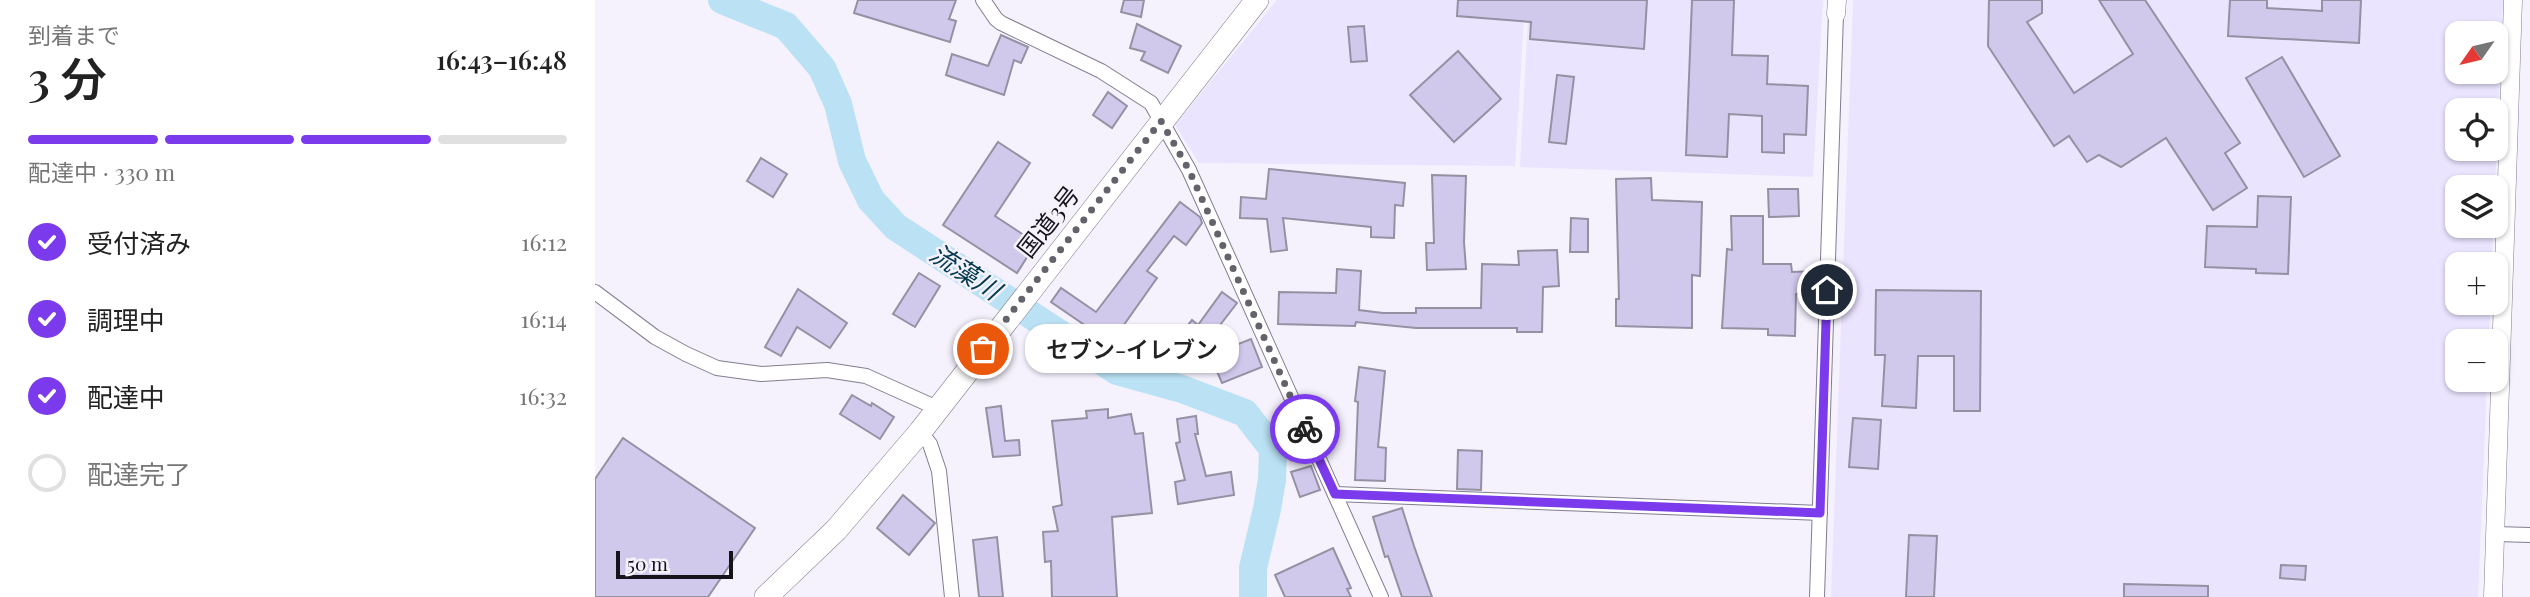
<!DOCTYPE html>
<html lang="ja">
<meta charset="utf-8">
<style>
:root{--surface:#fff;--page:#f6f6f6;--text:#222;--muted:#767676;--line:#e0e0e0;--accent:#7c3aed}
body{margin:0;font-family:"Playfair Display","Noto Sans JP",serif;background:var(--page);color:var(--text);height:100vh;display:flex;flex-direction:column;font-size:26px;white-space:nowrap}
*{box-sizing:border-box;margin:0}
p{font-size:23px;color:var(--muted)}
.icon{flex:none;width:38px;height:38px;fill:none;stroke:currentColor;stroke-width:2;stroke-linecap:round;stroke-linejoin:round}
.map{position:relative;flex:1;overflow:hidden}
.side{display:flex;flex-direction:column;background:var(--surface);width:595px}
.side>*{flex:none}
.needle{width:46px;rotate:236deg}
.fabs{position:absolute;left:1850px;top:21px;display:grid;gap:14px}
.fabs a{display:grid;place-items:center;width:63px;height:63px;border-radius:14px;background:var(--surface);box-shadow:0 2px 5px #0004;font-size:35px}
.scale{position:absolute;left:21px;bottom:18px;width:117px;box-sizing:border-box;padding-left:7px;border:4px solid #16141b;border-top:0;font-size:19px;line-height:24px;white-space:nowrap;color:#16141b;-webkit-text-stroke:5px #f5f2fe;paint-order:stroke}
.pin{position:absolute;display:grid;place-items:center;width:60px;height:60px;color:#fff;margin:-30px;border:4px solid #fff;border-radius:50%;box-shadow:0 2px 7px #0007}
.courier{position:absolute;display:grid;place-items:center;width:70px;height:70px;margin:-35px;border:5px solid #7c3aed;border-radius:50%;background:#fff;color:#222;box-shadow:0 2px 9px #0007}
.bubble{position:absolute;height:49px;border-radius:21px;background:var(--surface);box-shadow:0 2px 5px #0004;font-size:23px;font-weight:600;line-height:49px;text-align:center}
.head em{font-style:normal;font-weight:600}
.head div{display:flex;flex-direction:column-reverse}
.head{display:flex;align-items:center;justify-content:space-between;height:119px;padding:0 28px}
h1{font-size:46px;font-weight:600;line-height:52px}
.bar{display:grid;grid-template-columns:repeat(4,1fr);gap:10px 7px;align-content:center;height:84px;padding:0 28px}
.bar i{height:9px;border-radius:5px;background:var(--line)}
.bar .on{background:var(--accent)}
.bar p{grid-column:span 4}
ol{padding:0 28px;list-style:none}
li{display:flex;align-items:center;gap:21px;height:77px}
li p{margin-inline-start:auto}
li .icon{padding:7px;border-radius:50%;background:var(--accent);color:#fff;stroke-width:4}
li:last-child{color:var(--muted)}
li i{width:38px;height:38px;border:4px solid var(--line);border-radius:50%}
main{display:flex;flex:1;min-height:0}
.map>svg:first-child{display:block}
.built{fill:#eae4ff;fill-rule:evenodd}
.lines{fill:none;stroke-linecap:round;stroke-linejoin:round}
.river{stroke:#bae1f4;stroke-width:28}
.building{fill:#d1c9ec;stroke:#9591a3;stroke-width:2}
.minor-casing{stroke:#827d8f;stroke-width:16}
.tertiary-casing{stroke:#827d8f;stroke-width:19}
.trunk-casing{stroke:#827d8f;stroke-width:24}
.minor{stroke:#fff;stroke-width:14}
.tertiary{stroke:#fff;stroke-width:18}
.trunk{stroke:#fff;stroke-width:23}
.done{stroke:#64626a;stroke-width:7;stroke-dasharray:0 12.6}
.route{stroke:#7c3aed;stroke-width:9}
.labels{text-anchor:middle;stroke-width:5;stroke-linejoin:round;paint-order:stroke}
.street-label{font-size:24px;fill:#16141b;stroke:#f5f2fe}
.water-label{font-size:26px;font-style:italic;fill:#033a4e;stroke:#f5f2fe}
</style>
<main>
<section class="side">
<div class="head"><div><h1>3 分</h1><p>到着まで</p></div><em>16:43–16:48</em></div>
<div class="bar"><i class="on"></i><i class="on"></i><i class="on"></i><i></i><p>配達中 · 330 m</p></div>
<ol>
<li><svg class="icon" aria-label="check" viewBox="0 0 24 24"><path d="M5 12l5 5 9-10"/></svg>受付済み<p>16:12</p></li>
<li><svg class="icon" aria-label="check" viewBox="0 0 24 24"><path d="M5 12l5 5 9-10"/></svg>調理中<p>16:14</p></li>
<li><svg class="icon" aria-label="check" viewBox="0 0 24 24"><path d="M5 12l5 5 9-10"/></svg>配達中<p>16:32</p></li>
<li><i></i>配達完了</li>
</ol>
</section>
<div class="map">
<svg width="1935" height="597" viewBox="0 0 1935 597">
<rect width="100%" height="100%" fill="#f5f2fe"/>
<g class="built">
<path d="M 682,0 L 930,0 L 920,166 L 604,163 L 580,125 Z"/>
<path d="M 934,0 L 1228,0 L 1218,177 L 925,167 Z"/>
<path d="M 1258,0 L 1908,0 L 1900,187 L 1862,187 L 1862,226 L 1898,226 L 1897,264 L 1862,264 L 1862,303 L 1895,303 L 1894,341 L 1862,341 L 1862,380 L 1892,380 L 1883,597 L 1236,597 ZM 1862,33 L 1900,33 L 1900,72 L 1862,72 ZM 1862,110 L 1900,110 L 1900,149 L 1862,149 Z"/>
</g>
<g class="lines">
<path class="river" d="M 127,0 L 191,26 L 227,68 L 243,104 L 257,161 L 276,200 L 301,227 L 522,371 L 587,389 L 650,413 L 678,449 L 677,480 L 672,509 L 658,568 L 658,597"/>
</g>
<g class="building">
<path d="M 263,0 L 361,0 L 354,19 L 361,21 L 355,42 L 259,13 Z"/>
<path d="M 529,0 L 549,0 L 546,17 L 526,12 Z"/>
<path d="M 863,0 L 1052,0 L 1049,49 L 935,39 L 936,22 L 862,16 Z"/>
<path d="M 1097,0 L 1139,0 L 1137,55 L 1173,56 L 1172,84 L 1213,86 L 1211,135 L 1189,134 L 1189,153 L 1167,152 L 1167,116 L 1134,114 L 1132,157 L 1091,155 Z"/>
<path d="M 1394,0 L 1447,0 L 1447,13 L 1432,22 L 1479,93 L 1538,54 L 1504,0 L 1550,0 L 1645,143 L 1630,153 L 1652,188 L 1618,210 L 1571,138 L 1526,167 L 1504,155 L 1492,162 L 1474,136 L 1459,146 L 1393,46 Z"/>
<path d="M 1635,0 L 1672,0 L 1672,8 L 1727,11 L 1727,0 L 1766,0 L 1764,43 L 1633,36 Z"/>
<path d="M 542,24 L 586,46 L 573,73 L 546,60 L 550,52 L 535,48 Z"/>
<path d="M 769,26 L 772,61 L 756,62 L 753,27 Z"/>
<path d="M 406,35 L 433,47 L 426,63 L 419,60 L 409,95 L 351,75 L 357,54 L 393,66 Z"/>
<path d="M 863,51 L 906,99 L 859,142 L 815,95 Z"/>
<path d="M 1687,57 L 1745,156 L 1709,177 L 1651,78 Z"/>
<path d="M 962,75 L 979,77 L 971,144 L 954,142 Z"/>
<path d="M 513,92 L 532,106 L 517,128 L 498,115 Z"/>
<path d="M 403,142 L 435,163 L 400,216 L 441,243 L 422,273 L 348,225 Z"/>
<path d="M 166,158 L 192,174 L 178,197 L 152,181 Z"/>
<path d="M 674,169 L 810,183 L 808,206 L 800,205 L 799,238 L 776,237 L 776,227 L 688,218 L 692,250 L 676,252 L 672,219 L 645,218 L 646,197 L 671,199 Z"/>
<path d="M 837,175 L 871,176 L 869,242 L 871,269 L 832,270 L 831,243 L 839,243 Z"/>
<path d="M 1056,178 L 1057,200 L 1107,202 L 1105,276 L 1097,275 L 1097,328 L 1021,326 L 1021,299 L 1024,299 L 1021,179 Z"/>
<path d="M 1173,189 L 1203,189 L 1204,216 L 1174,217 Z"/>
<path d="M 1663,196 L 1696,197 L 1693,274 L 1661,273 L 1661,269 L 1610,267 L 1612,226 L 1662,227 Z"/>
<path d="M 585,202 L 605,217 L 607,223 L 591,245 L 579,236 L 552,271 L 562,278 L 516,343 L 456,302 L 466,288 L 501,312 Z"/>
<path d="M 1136,216 L 1168,216 L 1168,264 L 1196,264 L 1197,272 L 1222,271 L 1222,293 L 1201,294 L 1200,336 L 1173,335 L 1173,329 L 1127,328 L 1132,249 L 1137,250 Z"/>
<path d="M 976,218 L 993,219 L 993,252 L 975,252 Z"/>
<path d="M 962,250 L 964,286 L 948,287 L 947,332 L 922,332 L 922,328 L 821,328 L 761,322 L 760,326 L 683,324 L 684,292 L 741,293 L 742,269 L 766,271 L 764,310 L 788,313 L 821,313 L 821,308 L 886,308 L 887,264 L 924,265 L 923,251 Z"/>
<path d="M 324,273 L 345,286 L 320,327 L 298,314 Z"/>
<path d="M 203,289 L 252,323 L 235,348 L 202,327 L 186,356 L 170,347 Z"/>
<path d="M 1281,290 L 1386,291 L 1385,411 L 1359,411 L 1359,356 L 1323,356 L 1321,408 L 1287,406 L 1290,355 L 1280,355 Z"/>
<path d="M 627,292 L 642,303 L 595,364 L 575,347 L 597,320 L 603,325 Z"/>
<path d="M 656,339 L 667,367 L 627,383 L 615,355 Z"/>
<path d="M 764,367 L 790,371 L 783,447 L 791,448 L 790,481 L 760,480 L 763,402 L 760,401 Z"/>
<path d="M 257,395 L 276,406 L 277,403 L 299,417 L 285,439 L 245,414 Z"/>
<path d="M 406,406 L 410,441 L 424,440 L 425,455 L 398,457 L 391,408 Z"/>
<path d="M 513,409 L 513,418 L 536,414 L 540,434 L 548,433 L 557,513 L 517,517 L 522,597 L 457,597 L 456,561 L 450,562 L 448,532 L 463,531 L 458,507 L 467,505 L 457,421 L 492,418 L 491,411 Z"/>
<path d="M 601,416 L 603,434 L 600,434 L 611,476 L 636,472 L 639,495 L 583,504 L 580,482 L 590,480 L 581,443 L 585,442 L 582,419 Z"/>
<path d="M 1258,418 L 1286,420 L 1283,469 L 1254,467 Z"/>
<path d="M 28,438 L 160,528 L 113,597 L 0,597 L 0,479 Z"/>
<path d="M 863,450 L 887,451 L 886,490 L 862,489 Z"/>
<path d="M 716,466 L 725,490 L 705,497 L 696,472 Z"/>
<path d="M 308,495 L 340,523 L 314,555 L 282,528 Z"/>
<path d="M 807,508 L 819,546 L 837,597 L 807,597 L 793,556 L 790,557 L 778,517 Z"/>
<path d="M 1314,535 L 1342,536 L 1339,597 L 1311,597 Z"/>
<path d="M 402,537 L 408,597 L 384,597 L 378,540 Z"/>
<path d="M 738,548 L 756,588 L 752,589 L 756,597 L 690,597 L 680,575 Z"/>
<path d="M 1686,565 L 1711,566 L 1710,580 L 1685,578 Z"/>
<path d="M 1529,584 L 1613,586 L 1613,597 L 1529,597 Z"/>
</g>
<g class="lines">
<g class="minor-casing">
<g id="minor">
<path d="M 388,0 L 401,19 L 406,23 L 506,71 L 556,103 L 594,170 L 786,597"/>
<path d="M 0,292 L 60,337 L 91,354 L 122,368 L 166,374 L 232,370 L 271,376 L 342,408"/>
<path d="M 325,432 L 335,444 L 344,471 L 357,597"/>
<path d="M 740,494 L 1225,513"/>
<path d="M 1900,534 L 1935,535"/>
<path d="M 1222,597 L 1241,14"/>
</g>
</g>
<g class="tertiary-casing">
<g id="tertiary">
<path d="M 1241,14 L 1242,0"/>
<path d="M 1898,597 L 1918,0"/>
</g>
</g>
<g class="trunk-casing">
<path id="trunk" d="M 171,597 L 241,530 L 325,432 L 662,0"/>
</g>
<use href="#minor" class="minor"/>
<use href="#tertiary" class="tertiary"/>
<use href="#trunk" class="trunk"/>
</g>
<g class="lines">
<path class="done" d="M 388,349 L 566,121 L 594,170 L 710,429"/>
<path class="route" d="M 710,429 L 740,494 L 1225,513 L 1232,290"/>
</g>
<g class="labels">
<g class="street-label">
<text transform="translate(454 222) rotate(-52)" y="8">国道3号</text>
</g>
<g class="water-label">
<text transform="translate(370 272) rotate(33)" y="9">流藻川</text>
</g>
</g>
</svg>
<div class="fabs">
<a><svg class="needle" viewBox="-14 -14 28 28"><path d="M0-13l5 13h-10z" fill="#e53935"/><path d="M0 13l5-13h-10z" fill="#767676"/></svg></a>
<a><svg class="icon" aria-label="locate" viewBox="0 0 24 24"><circle cx="12" cy="12" r="6"/><path d="M12 2v4M12 18v4M2 12h4M18 12h4"/></svg></a>
<a><svg class="icon" aria-label="layers" viewBox="0 0 24 24"><path d="M12 4l9 5-9 5-9-5zM3 14l9 5 9-5"/></svg></a>
<a>+</a>
<a>−</a>
</div>
<div class="scale">50 m</div>
<div class="pin" style="left:388px;top:349px;background:#ea580c"><svg class="icon" aria-label="bag" viewBox="0 0 24 24"><path d="M5 8h14l-1 12H6zM9 8a3 3 0 0 1 6 0"/></svg></div>
<div class="pin" style="left:1232px;top:290px;background:#1f2937"><svg class="icon" aria-label="home" viewBox="0 0 24 24"><path d="M3 11l9-7 9 7M6 9v11h12V9"/></svg></div>
<div class="courier" style="left:710px;top:429px"><svg class="icon" aria-label="bike" viewBox="0 0 24 24"><circle cx="6" cy="16" r="4"/><circle cx="18" cy="16" r="4"/><path d="M6 16l4-8h5l3 8M10 8l3 8H6M13 5h3"/></svg></div>
<div class="bubble" style="left:430px;top:324px;width:214px">セブン-イレブン</div>
</div>
</main>
